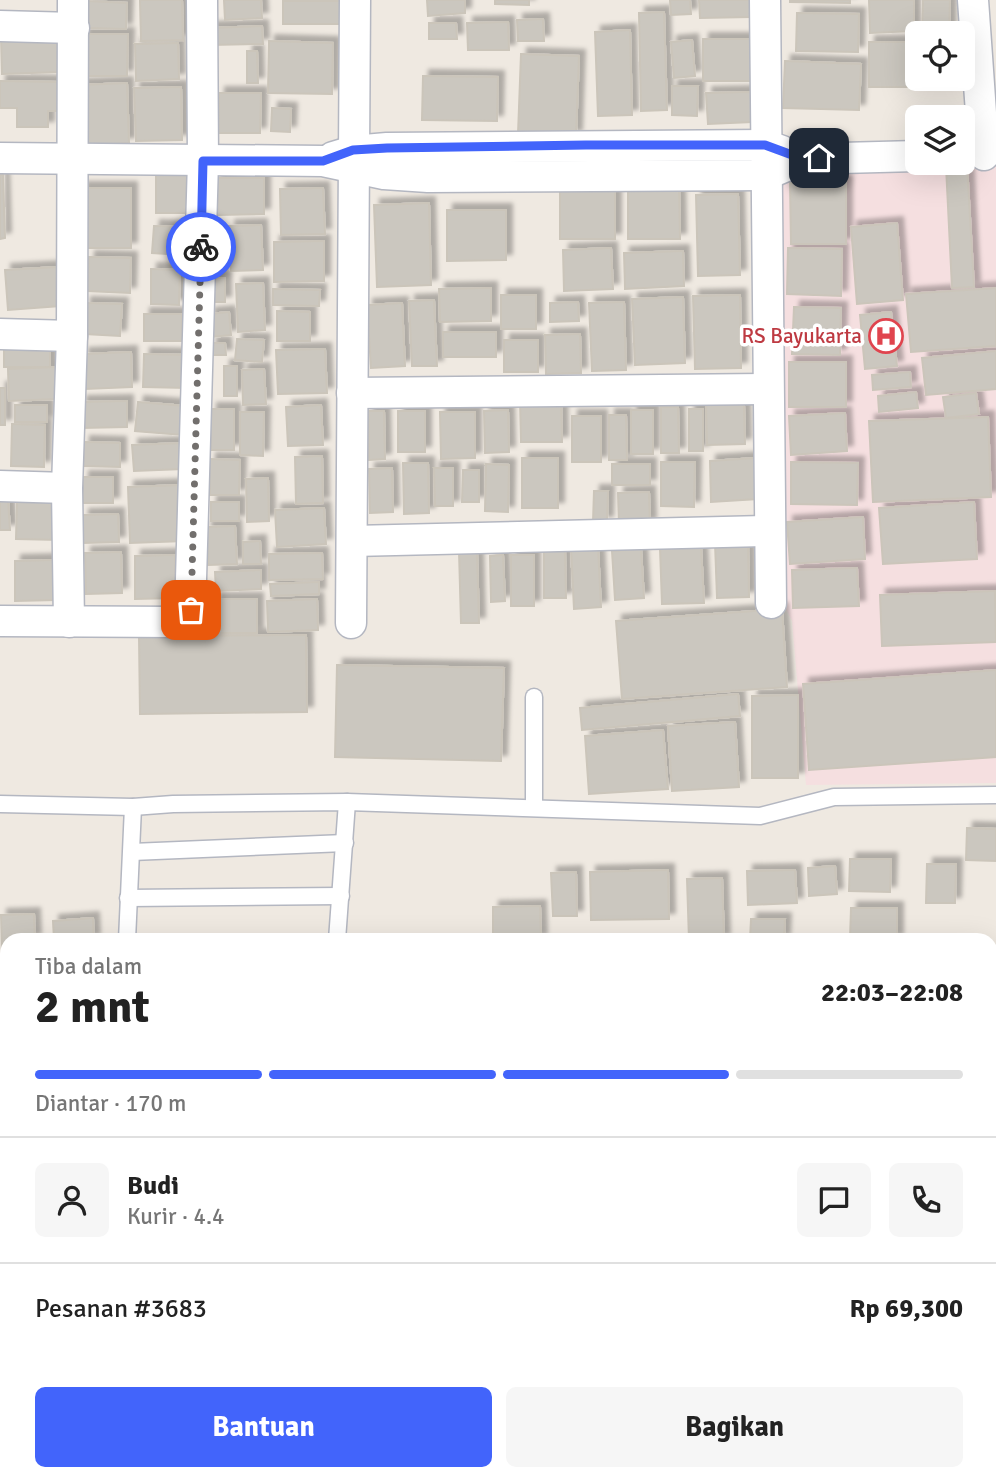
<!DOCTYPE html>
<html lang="id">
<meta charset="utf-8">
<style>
:root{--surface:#fff;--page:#f6f6f6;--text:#222;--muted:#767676;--line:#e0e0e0;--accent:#4264fb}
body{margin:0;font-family:Signika,sans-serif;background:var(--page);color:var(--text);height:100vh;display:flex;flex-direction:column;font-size:26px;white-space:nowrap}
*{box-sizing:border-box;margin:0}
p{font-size:23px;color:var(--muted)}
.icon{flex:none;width:38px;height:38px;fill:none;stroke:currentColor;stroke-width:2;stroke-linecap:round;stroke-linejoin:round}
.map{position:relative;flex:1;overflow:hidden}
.sheet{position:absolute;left:0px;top:933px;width:998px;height:548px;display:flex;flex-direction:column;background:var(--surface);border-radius:21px 21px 0 0;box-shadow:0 7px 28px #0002}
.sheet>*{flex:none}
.fabs{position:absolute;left:905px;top:21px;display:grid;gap:14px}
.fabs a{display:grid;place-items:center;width:70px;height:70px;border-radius:10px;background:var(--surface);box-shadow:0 7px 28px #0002;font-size:35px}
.pin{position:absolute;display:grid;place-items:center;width:60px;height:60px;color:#fff;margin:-30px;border-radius:14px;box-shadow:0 4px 10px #0006}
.courier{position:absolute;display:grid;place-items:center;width:70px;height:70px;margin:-35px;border:5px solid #4264fb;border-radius:50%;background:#fff;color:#222;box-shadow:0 2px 9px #0007}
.overview em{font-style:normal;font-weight:700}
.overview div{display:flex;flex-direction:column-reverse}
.overview{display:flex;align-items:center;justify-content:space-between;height:119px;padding:0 35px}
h1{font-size:46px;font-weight:700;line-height:52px}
.bar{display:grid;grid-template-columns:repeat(4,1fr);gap:10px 7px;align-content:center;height:84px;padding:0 35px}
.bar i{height:9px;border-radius:5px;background:var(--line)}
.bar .active{background:var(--accent)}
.bar p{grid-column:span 4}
.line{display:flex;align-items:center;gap:18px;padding:0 35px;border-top:2px solid var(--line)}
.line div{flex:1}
.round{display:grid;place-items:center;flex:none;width:74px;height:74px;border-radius:10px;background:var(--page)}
.button{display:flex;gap:14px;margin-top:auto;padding:14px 35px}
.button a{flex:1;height:80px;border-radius:10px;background:var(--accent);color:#fff;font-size:28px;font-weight:700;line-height:80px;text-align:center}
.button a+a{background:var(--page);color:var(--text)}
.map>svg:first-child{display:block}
.medical{fill:#f5dfe0}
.building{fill:#cbc7bf;stroke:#cbc5ba;stroke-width:2;filter:url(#shadow)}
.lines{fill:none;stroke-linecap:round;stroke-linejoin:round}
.service-casing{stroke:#b4b7c1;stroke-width:19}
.minor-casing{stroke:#b4b7c1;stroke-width:33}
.service{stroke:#fff;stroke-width:16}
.minor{stroke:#fff;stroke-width:30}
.done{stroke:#726f6d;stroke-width:7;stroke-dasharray:0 12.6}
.route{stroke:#4264fb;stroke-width:9}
.labels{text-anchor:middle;stroke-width:7;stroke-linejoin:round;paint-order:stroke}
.health-label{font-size:21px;fill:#be3a42;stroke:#fff;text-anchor:end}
</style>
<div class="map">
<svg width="996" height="1480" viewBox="0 0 996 1480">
<defs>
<filter id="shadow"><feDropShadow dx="6" dy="-6" stdDeviation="2" flood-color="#0004"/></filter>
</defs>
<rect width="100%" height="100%" fill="#efe9e1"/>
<path class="medical" d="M 996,162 L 996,783 L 806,785 L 792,621 L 785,607 L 779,483 L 772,189 L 783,174 L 822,167 Z"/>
<g class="building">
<path d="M 140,0 L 182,0 L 183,40 L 141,41 Z"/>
<path d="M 224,0 L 261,0 L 262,18 L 225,20 Z"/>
<path d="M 427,0 L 465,0 L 465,13 L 428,16 Z"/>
<path d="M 495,0 L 529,0 L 529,5 L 495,4 Z"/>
<path d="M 670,0 L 690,0 L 691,14 L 671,15 Z"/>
<path d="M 699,0 L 750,0 L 750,17 L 700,18 Z"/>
<path d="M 790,0 L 850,0 L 850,3 L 790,2 Z"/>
<path d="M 869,0 L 914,0 L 914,31 L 870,33 Z"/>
<path d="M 923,0 L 950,0 L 949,33 L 922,33 Z"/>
<path d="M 87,1 L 127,3 L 126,29 L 86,28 Z"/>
<rect x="283" y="1" width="58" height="23"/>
<path d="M 664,12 L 667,110 L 641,111 L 639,13 Z"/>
<path d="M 797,13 L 859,14 L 858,52 L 796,51 Z"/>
<path d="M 543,19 L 544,41 L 518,41 L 517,20 Z"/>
<path d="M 508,22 L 509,50 L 468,50 L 467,23 Z"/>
<path d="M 429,23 L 456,23 L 457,39 L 429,39 Z"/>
<path d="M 262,26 L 263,44 L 210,45 L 209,28 Z"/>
<path d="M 630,30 L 632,115 L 598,116 L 595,32 Z"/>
<path d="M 83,34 L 128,34 L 127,76 L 82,76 Z"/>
<path d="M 59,35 L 60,72 L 2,74 L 1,38 Z"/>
<rect x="703" y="39" width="51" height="42"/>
<path d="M 692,40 L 695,76 L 674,78 L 671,42 Z"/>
<path d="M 269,41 L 333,43 L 332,94 L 268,93 Z"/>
<rect x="869" y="42" width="43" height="45"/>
<path d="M 178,43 L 179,79 L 136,81 L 135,44 Z"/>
<path d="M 247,51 L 257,51 L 258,83 L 247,83 Z"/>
<path d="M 521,54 L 579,56 L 576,136 L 518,134 Z"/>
<path d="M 785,61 L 861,64 L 859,110 L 783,108 Z"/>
<path d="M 423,76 L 498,77 L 497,121 L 422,120 Z"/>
<path d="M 927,79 L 957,79 L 958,86 L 927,87 Z"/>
<path d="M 0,81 L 58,82 L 58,111 L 48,111 L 48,127 L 17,127 L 17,108 L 0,108 Z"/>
<path d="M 127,83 L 129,143 L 82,146 L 79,85 Z"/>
<path d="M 672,86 L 698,86 L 697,116 L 672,115 Z"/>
<path d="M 181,87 L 182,140 L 136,141 L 134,88 Z"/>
<path d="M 751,92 L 752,122 L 708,124 L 706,93 Z"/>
<path d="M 219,93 L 261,93 L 260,133 L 218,133 Z"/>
<path d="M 272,108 L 291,109 L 290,132 L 271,131 Z"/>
<path d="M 967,164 L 974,287 L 952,288 L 946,166 Z"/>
<rect x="156" y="173" width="34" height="40"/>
<path d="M 0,175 L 3,175 L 5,238 L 0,239 Z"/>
<path d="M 216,178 L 264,178 L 264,214 L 217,215 Z"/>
<rect x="560" y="179" width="55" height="60"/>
<path d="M 846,182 L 846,244 L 791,244 L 790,183 Z"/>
<path d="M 679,183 L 680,239 L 628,239 L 628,184 Z"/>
<path d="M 81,188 L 131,188 L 131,248 L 82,248 Z"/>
<path d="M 323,188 L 325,234 L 281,235 L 280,189 Z"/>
<path d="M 738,194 L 740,275 L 698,276 L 696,195 Z"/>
<path d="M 429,203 L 431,285 L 377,287 L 374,205 Z"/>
<path d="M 447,210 L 506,210 L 506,260 L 447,261 Z"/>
<path d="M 897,223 L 903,300 L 857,304 L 851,227 Z"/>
<path d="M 261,225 L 263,270 L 231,271 L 229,226 Z"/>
<path d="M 154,226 L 186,227 L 184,255 L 152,253 Z"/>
<path d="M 324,241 L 324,281 L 274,282 L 274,242 Z"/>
<path d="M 611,248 L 613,289 L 564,291 L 563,250 Z"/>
<path d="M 788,248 L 842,249 L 841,296 L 787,294 Z"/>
<path d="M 683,251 L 684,286 L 625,289 L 624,253 Z"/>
<path d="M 89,257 L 131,258 L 130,293 L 87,291 Z"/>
<path d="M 57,267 L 60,306 L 8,310 L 5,270 Z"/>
<path d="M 151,269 L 180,270 L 179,305 L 151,304 Z"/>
<path d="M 205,278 L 225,278 L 225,302 L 206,302 Z"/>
<path d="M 263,283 L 265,330 L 238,332 L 236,284 Z"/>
<path d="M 491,288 L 491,321 L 440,322 L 439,289 Z"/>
<path d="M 996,288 L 996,346 L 911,352 L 906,294 Z"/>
<path d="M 273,289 L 320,290 L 319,306 L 273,305 Z"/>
<rect x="501" y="295" width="35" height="34"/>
<path d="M 740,295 L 741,368 L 695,369 L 693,296 Z"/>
<path d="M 683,297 L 685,363 L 635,365 L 632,299 Z"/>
<path d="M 434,300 L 437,366 L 412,366 L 409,301 Z"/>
<path d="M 578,302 L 579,321 L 550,322 L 550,303 Z"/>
<path d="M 624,302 L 626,370 L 592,371 L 589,303 Z"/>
<path d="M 85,303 L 122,304 L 120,336 L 85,334 Z"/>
<path d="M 402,303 L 405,366 L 371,368 L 367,305 Z"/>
<path d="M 794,307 L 841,308 L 840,355 L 792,354 Z"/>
<path d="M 277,311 L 310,312 L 310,341 L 277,341 Z"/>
<path d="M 229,312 L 231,335 L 211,337 L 209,314 Z"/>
<path d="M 891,312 L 897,366 L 865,369 L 860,315 Z"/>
<rect x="144" y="314" width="38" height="27"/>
<rect x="443" y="332" width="53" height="25"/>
<path d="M 580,334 L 581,373 L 546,374 L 545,335 Z"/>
<path d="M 237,339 L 264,340 L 262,362 L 235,360 Z"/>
<rect x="504" y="340" width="34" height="32"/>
<path d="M 211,343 L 225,343 L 226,355 L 211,355 Z"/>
<rect x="4" y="344" width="46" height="23"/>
<path d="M 325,349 L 327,393 L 278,394 L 276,350 Z"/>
<path d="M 996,351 L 996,389 L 926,395 L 922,358 Z"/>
<path d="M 131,352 L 132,387 L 85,389 L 83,354 Z"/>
<path d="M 144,354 L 189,355 L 188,388 L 143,387 Z"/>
<rect x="789" y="362" width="57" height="45"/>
<rect x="224" y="366" width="13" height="30"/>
<path d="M 56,367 L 57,399 L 9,401 L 8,369 Z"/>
<path d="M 264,369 L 266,404 L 243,405 L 242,370 Z"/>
<path d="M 910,372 L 911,387 L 873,390 L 872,375 Z"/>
<rect x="0" y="388" width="5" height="37"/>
<path d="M 916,392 L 918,408 L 879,412 L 878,396 Z"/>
<path d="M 976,393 L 979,414 L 946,418 L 943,397 Z"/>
<path d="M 561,398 L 562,442 L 521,442 L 520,399 Z"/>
<path d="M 127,401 L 127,427 L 81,428 L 81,402 Z"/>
<path d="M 138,402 L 186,406 L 183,435 L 135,431 Z"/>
<path d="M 744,404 L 745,444 L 707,445 L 706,405 Z"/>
<rect x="15" y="405" width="32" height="17"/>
<path d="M 321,405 L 323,445 L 288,446 L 286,407 Z"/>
<path d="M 661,407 L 678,407 L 679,453 L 661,453 Z"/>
<rect x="211" y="409" width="23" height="41"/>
<rect x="689" y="409" width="14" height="42"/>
<path d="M 508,410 L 509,452 L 485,453 L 484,411 Z"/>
<rect x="631" y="410" width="22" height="44"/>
<path d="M 368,411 L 384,411 L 385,459 L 369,460 Z"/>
<rect x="398" y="411" width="27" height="41"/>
<path d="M 240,412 L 264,412 L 263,456 L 240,455 Z"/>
<path d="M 440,412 L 475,412 L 475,458 L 441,459 Z"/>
<path d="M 845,413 L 847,451 L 791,455 L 789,416 Z"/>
<path d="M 609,415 L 626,415 L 627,460 L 609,460 Z"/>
<rect x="572" y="416" width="29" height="46"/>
<path d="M 988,417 L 991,497 L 873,502 L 869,421 Z"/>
<path d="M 12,424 L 45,425 L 44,467 L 11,466 Z"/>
<path d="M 84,442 L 120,443 L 120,467 L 83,466 Z"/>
<path d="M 183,443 L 183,469 L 134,471 L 132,445 Z"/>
<path d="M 322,456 L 323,503 L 296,504 L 295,457 Z"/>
<rect x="522" y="458" width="36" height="50"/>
<path d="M 755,458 L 758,499 L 711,502 L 710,461 Z"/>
<path d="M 210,459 L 240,460 L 239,495 L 210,495 Z"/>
<path d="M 661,462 L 695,462 L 694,507 L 661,506 Z"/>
<path d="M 791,462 L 858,463 L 857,505 L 791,504 Z"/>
<path d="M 403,463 L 428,463 L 429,513 L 404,514 Z"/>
<path d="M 486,464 L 509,465 L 508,512 L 485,511 Z"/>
<rect x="612" y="464" width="38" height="21"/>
<path d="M 392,468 L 393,512 L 370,513 L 369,469 Z"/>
<path d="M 434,468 L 453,468 L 453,506 L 435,506 Z"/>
<path d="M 463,470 L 479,470 L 479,502 L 462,502 Z"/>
<rect x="83" y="477" width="30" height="26"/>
<path d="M 268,478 L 269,521 L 247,522 L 246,479 Z"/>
<path d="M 183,485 L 185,541 L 130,543 L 128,487 Z"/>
<path d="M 594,491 L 608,491 L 607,522 L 593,522 Z"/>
<path d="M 649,492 L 650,524 L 619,525 L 618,493 Z"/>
<path d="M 0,500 L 8,500 L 10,530 L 0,530 Z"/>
<path d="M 17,501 L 61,502 L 60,540 L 16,539 Z"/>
<rect x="211" y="502" width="28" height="19"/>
<path d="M 974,502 L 977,559 L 883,564 L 879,508 Z"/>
<path d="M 324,508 L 326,544 L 277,547 L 275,510 Z"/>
<path d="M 118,514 L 119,542 L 83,543 L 83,515 Z"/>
<path d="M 863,517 L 865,559 L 790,564 L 787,522 Z"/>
<path d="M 235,526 L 237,564 L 208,565 L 206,527 Z"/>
<path d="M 260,541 L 261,564 L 243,564 L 243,542 Z"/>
<path d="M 748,542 L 749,597 L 717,598 L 715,543 Z"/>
<path d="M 598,547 L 601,607 L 574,609 L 571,548 Z"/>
<path d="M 701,547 L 704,603 L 662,604 L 660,548 Z"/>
<path d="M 641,549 L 644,598 L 615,600 L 612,551 Z"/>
<path d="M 565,550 L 566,598 L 544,598 L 544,551 Z"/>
<path d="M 459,551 L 477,551 L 479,623 L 461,623 Z"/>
<path d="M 121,552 L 122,593 L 86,594 L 85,553 Z"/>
<path d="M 322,553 L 323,579 L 269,580 L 269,554 Z"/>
<path d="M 175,555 L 176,598 L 135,599 L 135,556 Z"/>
<path d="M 503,555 L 505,601 L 491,602 L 490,556 Z"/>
<rect x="511" y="555" width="23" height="51"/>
<path d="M 55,560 L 56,600 L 15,601 L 15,561 Z"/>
<path d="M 857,568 L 859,606 L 793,608 L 792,570 Z"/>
<path d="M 261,570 L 261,589 L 216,591 L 215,572 Z"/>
<path d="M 319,582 L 319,594 L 271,596 L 270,584 Z"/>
<path d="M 995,591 L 996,642 L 882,646 L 880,595 Z"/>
<path d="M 215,599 L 257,599 L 257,633 L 214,633 Z"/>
<path d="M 317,599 L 318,630 L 268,632 L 267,601 Z"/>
<path d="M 782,609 L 787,687 L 622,699 L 616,621 Z"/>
<path d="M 306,635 L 307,712 L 140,714 L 139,636 Z"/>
<path d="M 337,665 L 504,668 L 501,761 L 335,757 Z"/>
<path d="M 996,670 L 996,757 L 809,770 L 803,684 Z"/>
<path d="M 738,694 L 740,716 L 582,730 L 580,708 Z"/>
<path d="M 798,695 L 798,778 L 752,778 L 752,696 Z"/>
<path d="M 735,722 L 739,787 L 672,791 L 668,726 Z"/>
<path d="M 663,730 L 668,789 L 589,794 L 585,736 Z"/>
<path d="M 967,828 L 996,829 L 996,861 L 966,860 Z"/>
<path d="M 850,859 L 891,859 L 890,892 L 849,891 Z"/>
<path d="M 927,864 L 956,864 L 955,903 L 926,903 Z"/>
<path d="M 835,866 L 837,894 L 809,896 L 808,868 Z"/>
<path d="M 668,870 L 669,919 L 591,920 L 590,872 Z"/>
<path d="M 795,870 L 797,903 L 748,905 L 747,871 Z"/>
<path d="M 576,872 L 577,916 L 553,916 L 551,873 Z"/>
<path d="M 722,878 L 724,940 L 689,940 L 687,879 Z"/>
<path d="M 540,906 L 541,940 L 493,940 L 493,907 Z"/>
<path d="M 851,908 L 897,908 L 897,940 L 850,940 Z"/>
<path d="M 34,914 L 35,940 L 7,940 L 7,1021 L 4,1021 L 1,915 Z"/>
<path d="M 93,918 L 94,940 L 54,940 L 53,921 Z"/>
<path d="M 751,919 L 785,919 L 784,940 L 750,940 Z"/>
<rect x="0" y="1061" width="7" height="54"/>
<path d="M 0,1127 L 7,1127 L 7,1167 L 0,1168 Z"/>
<path d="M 0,1178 L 3,1178 L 4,1218 L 0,1219 Z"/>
<rect x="990" y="1371" width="6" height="43"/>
<path d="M 0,1438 L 7,1438 L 7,1474 L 30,1475 L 0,1476 Z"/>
<rect x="125" y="1474" width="21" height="6"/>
<path d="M 155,1474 L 216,1474 L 216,1480 L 156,1480 Z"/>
<rect x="474" y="1474" width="25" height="6"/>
<path d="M 595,1474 L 618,1474 L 619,1480 L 595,1480 Z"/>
<path d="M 763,1474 L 809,1474 L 809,1480 L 764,1480 Z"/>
<path d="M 687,1475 L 687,1480 L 646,1480 L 646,1476 Z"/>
<path d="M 353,1476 L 353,1480 L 314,1480 L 314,1477 Z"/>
</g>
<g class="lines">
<g class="service-casing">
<g id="service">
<path d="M 0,804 L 133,807 L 173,804 L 347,802 L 760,816 L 834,797 L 996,795"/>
<path d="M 534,807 L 534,697"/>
<path d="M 132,852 L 345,843"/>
<path d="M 128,898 L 341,896"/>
<path d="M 127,940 L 133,807"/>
<path d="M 337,940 L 347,802"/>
<path d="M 993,1150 L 993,1233 L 996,1238"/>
</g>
</g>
<g class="minor-casing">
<g id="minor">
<path d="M 765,0 L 771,603"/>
<path d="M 973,0 L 984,155"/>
<path d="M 0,26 L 74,28"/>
<path d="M 333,157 L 353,151 L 387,148 L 765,145 L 782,151"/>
<path d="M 0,158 L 323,161 L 384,174 L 428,177 L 765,175 L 803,159 L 917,156"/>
<path d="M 0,334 L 72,336"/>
<path d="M 352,393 L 767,389"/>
<path d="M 0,486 L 67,488"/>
<path d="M 353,541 L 769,531"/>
<path d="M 0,621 L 177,622 L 183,621 L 190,614 L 203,161 L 202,0"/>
<path d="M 69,622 L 67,488 L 72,336 L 73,0"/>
<path d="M 351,623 L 355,0"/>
<path d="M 0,1040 L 7,1040"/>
<path d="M 990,1150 L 996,1151"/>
<path d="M 0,1402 L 7,1402"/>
<path d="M 271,1474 L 271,1480"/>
</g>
</g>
<use href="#service" class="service"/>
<use href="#minor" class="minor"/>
</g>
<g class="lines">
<path class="done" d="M 191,610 L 201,247"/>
<path class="route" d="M 201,247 L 203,161 L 323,161 L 353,150 L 387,148 L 586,145 L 765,145 L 803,159 L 819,158"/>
</g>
<defs>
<g id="hospital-ring" transform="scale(1.75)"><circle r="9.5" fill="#fff" stroke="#e0444e" stroke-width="1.5"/><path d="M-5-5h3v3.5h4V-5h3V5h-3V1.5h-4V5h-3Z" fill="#e0444e"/></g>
</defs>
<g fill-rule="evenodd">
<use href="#hospital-ring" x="886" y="336"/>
</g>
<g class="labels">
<g class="health-label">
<text x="862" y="343">RS Bayukarta</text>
</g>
</g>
</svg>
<div class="fabs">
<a><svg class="icon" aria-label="locate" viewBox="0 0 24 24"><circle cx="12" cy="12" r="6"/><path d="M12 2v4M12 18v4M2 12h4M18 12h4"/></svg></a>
<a><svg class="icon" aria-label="layers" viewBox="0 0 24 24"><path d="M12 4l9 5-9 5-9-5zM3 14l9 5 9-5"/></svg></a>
</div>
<div class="pin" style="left:191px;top:610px;background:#ea580c"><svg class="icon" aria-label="bag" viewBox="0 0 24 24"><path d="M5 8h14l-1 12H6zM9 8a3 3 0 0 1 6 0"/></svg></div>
<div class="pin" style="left:819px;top:158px;background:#1f2937"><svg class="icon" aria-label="home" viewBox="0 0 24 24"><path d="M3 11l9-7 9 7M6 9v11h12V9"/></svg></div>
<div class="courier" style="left:201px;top:247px"><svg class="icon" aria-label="bike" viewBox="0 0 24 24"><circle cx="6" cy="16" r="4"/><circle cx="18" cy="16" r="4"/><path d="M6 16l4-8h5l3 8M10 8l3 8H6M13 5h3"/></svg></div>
<section class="sheet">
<div class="overview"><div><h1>2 mnt</h1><p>Tiba dalam</p></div><em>22:03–22:08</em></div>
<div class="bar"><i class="active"></i><i class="active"></i><i class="active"></i><i></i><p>Diantar · 170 m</p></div>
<div class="line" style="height:126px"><a class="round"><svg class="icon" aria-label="person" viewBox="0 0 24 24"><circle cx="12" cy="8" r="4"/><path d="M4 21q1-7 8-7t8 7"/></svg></a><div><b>Budi</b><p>Kurir · 4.4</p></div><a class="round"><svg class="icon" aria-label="chat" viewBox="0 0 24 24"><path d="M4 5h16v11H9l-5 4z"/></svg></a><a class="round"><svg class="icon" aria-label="phone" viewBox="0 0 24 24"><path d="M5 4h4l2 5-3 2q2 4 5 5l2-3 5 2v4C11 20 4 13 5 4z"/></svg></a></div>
<div class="line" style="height:91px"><div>Pesanan #3683</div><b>Rp 69,300</b></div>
<div class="button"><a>Bantuan</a><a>Bagikan</a></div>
</section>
</div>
